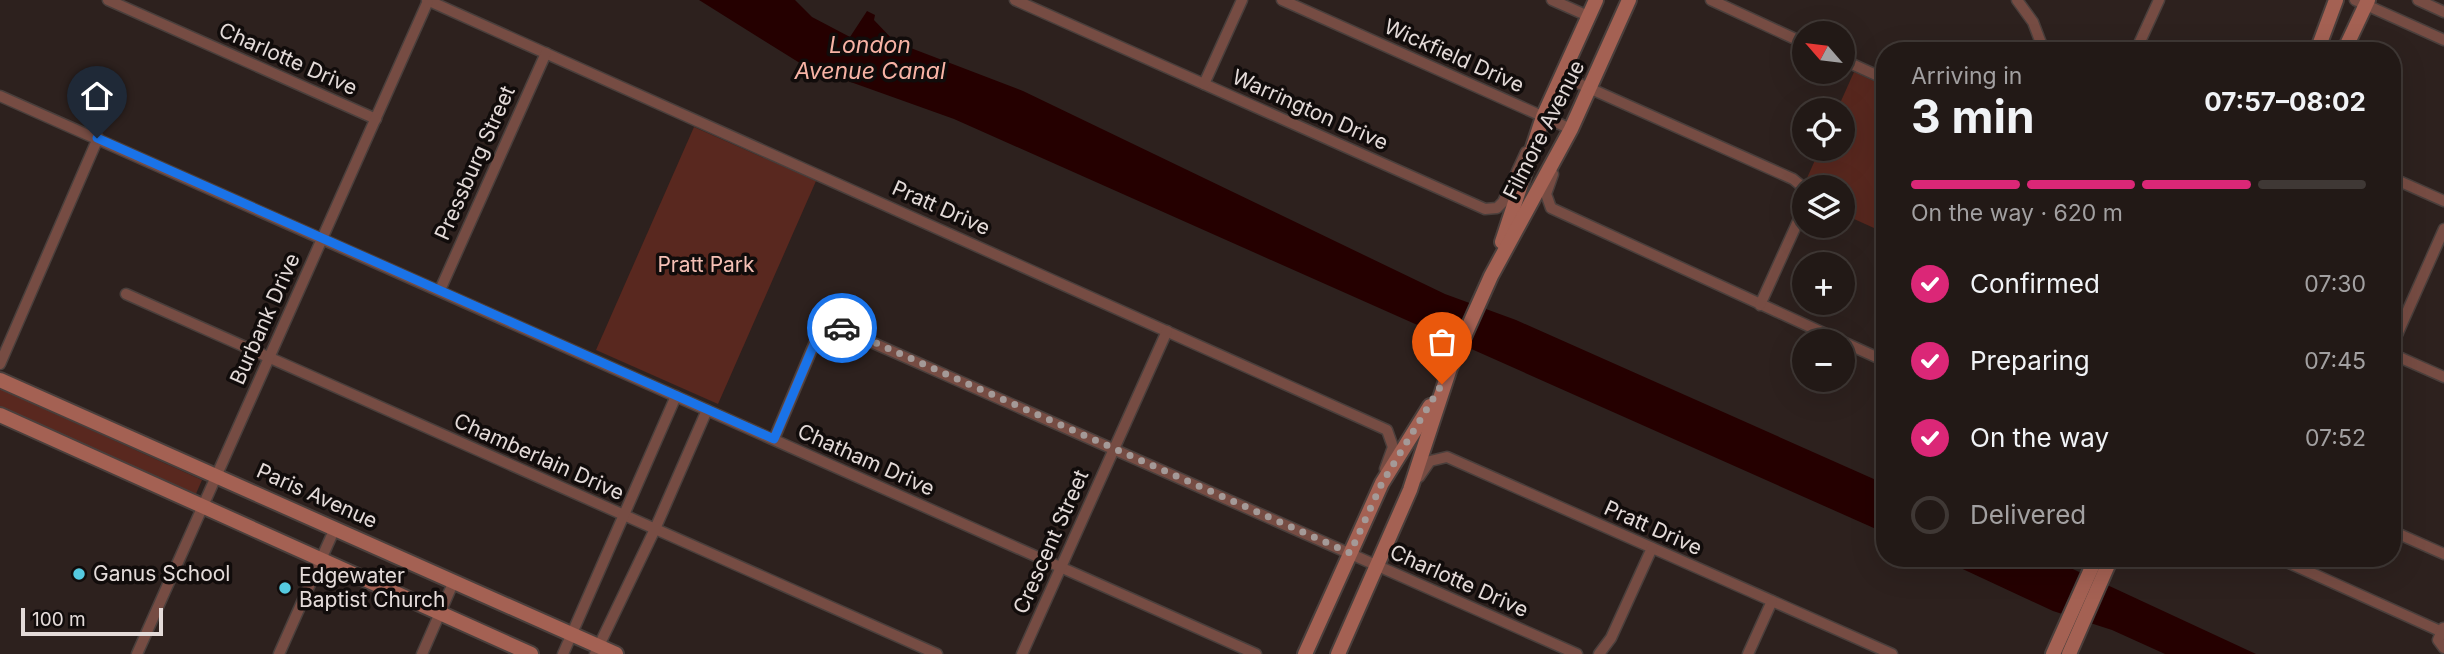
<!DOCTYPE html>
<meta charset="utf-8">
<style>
:root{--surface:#221916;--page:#2e2623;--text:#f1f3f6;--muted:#a2a0a1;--line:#3f3835;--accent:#db2777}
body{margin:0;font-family:Inter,sans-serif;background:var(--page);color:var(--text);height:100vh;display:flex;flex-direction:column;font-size:26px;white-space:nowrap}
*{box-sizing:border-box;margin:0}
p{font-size:23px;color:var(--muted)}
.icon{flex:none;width:38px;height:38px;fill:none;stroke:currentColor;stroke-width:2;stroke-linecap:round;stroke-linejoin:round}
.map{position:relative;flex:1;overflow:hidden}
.details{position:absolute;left:1876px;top:42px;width:525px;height:525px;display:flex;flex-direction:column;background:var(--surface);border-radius:28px;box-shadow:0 7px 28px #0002,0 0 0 2px var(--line)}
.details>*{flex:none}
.needle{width:46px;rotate:298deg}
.controls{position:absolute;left:1792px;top:21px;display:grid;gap:14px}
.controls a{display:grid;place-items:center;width:63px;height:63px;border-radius:50%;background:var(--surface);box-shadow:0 7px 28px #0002,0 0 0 2px var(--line);font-size:35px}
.scale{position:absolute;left:21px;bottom:18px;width:142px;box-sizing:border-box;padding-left:7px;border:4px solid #e4dbd9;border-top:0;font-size:19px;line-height:24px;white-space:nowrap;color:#e4dbd9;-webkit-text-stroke:5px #110c0b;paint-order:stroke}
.pin{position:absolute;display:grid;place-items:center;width:60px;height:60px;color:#fff;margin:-72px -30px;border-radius:50% 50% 50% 0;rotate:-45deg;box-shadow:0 0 7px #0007}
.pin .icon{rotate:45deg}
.courier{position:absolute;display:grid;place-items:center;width:70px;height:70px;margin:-35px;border:5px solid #1a73e8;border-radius:50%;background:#fff;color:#222;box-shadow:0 2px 9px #0007}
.head em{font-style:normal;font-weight:700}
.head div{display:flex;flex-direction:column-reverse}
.head{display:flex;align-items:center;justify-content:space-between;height:119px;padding:0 35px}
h1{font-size:46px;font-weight:700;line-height:52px}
.bar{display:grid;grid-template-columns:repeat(4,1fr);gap:10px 7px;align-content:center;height:84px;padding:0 35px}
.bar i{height:9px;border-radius:5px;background:var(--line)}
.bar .selected{background:var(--accent)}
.bar p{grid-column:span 4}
ol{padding:0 35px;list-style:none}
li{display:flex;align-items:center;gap:21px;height:77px}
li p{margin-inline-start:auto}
li .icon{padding:7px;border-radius:50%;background:var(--accent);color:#fff;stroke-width:4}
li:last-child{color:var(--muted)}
li i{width:38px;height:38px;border:4px solid var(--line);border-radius:50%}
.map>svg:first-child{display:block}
.green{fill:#59281f}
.water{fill:#250000}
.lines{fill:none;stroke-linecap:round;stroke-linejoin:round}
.street-casing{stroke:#4a3f3c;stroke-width:13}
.secondary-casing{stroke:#4a3f3c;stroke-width:18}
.street{stroke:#764c43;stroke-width:10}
.secondary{stroke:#a46153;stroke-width:14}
.done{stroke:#a49a98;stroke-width:7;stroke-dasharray:0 12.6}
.route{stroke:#1a73e8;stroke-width:9}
.poi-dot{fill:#55cae0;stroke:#110c0b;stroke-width:2.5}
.labels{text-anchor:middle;stroke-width:7;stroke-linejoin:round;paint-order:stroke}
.street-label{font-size:21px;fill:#e4dbd9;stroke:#110c0b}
.park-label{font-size:21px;fill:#f5c0b5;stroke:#110c0b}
.poi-label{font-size:21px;fill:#e4dbd9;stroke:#110c0b;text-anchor:start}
.water-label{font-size:23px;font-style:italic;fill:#f8b3a5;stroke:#110c0b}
</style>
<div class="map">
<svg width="2444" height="654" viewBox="0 0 2444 654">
<rect width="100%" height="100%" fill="#2d211e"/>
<g class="green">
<path d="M 1854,72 L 1885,86 L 1885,233 L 1843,214 L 1843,187 L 1812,187 L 1807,178 L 1820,149 L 1843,149 L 1843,110 L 1837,110 Z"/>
<path d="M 694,127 L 816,181 L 718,404 L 596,350 Z"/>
<path d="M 0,389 L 202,480 L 195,496 L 0,410 Z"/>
</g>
<g class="water">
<path d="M 699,0 L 795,0 L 812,17 L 850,37 L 867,11 L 875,15 L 874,20 L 895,42 L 1023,91 L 1445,294 L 1516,320 L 1885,484 L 1885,533 L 954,119 L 803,65 Z"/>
<path d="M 1939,558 L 2049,558 L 2256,654 L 2165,654 L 2112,630 L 2053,611 Z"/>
</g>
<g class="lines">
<g class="street-casing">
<g id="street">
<path d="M 108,0 L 376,119"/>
<path d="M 427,0 L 1387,430 L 1393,447 L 1385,469"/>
<path d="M 1015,0 L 1485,209 L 1497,208 L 1503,202 L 1526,152"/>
<path d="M 1282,0 L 1571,129 L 1569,134"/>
<path d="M 1552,0 L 1588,16"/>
<path d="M 1711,0 L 1804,43"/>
<path d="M 2017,0 L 2033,22 L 2044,51"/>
<path d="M 2355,0 L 2444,40"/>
<path d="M 2418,0 L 2444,12"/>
<path d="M 2128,51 L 2138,46 L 2159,0"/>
<path d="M 1843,60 L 1885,79"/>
<path d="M 1562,76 L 1793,179 L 1804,188"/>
<path d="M 1204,84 L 1242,0"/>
<path d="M 0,96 L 1256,654"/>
<path d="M 1553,174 L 1546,194 L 1551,208 L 1841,341"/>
<path d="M 2392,178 L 2444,201"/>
<path d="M 440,290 L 546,53"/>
<path d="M 126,294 L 937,654"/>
<path d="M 1760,305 L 1804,208"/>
<path d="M 1843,342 L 1885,361"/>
<path d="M 2392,346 L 2444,229"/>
<path d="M 2392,354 L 2444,377"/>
<path d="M 1880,359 L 1885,348"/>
<path d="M 0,364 L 98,138"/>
<path d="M 774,439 L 818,335 L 826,328 L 837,327 L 1577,654"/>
<path d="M 1419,477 L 1430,461 L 1447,457 L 1892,654"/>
<path d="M 2392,531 L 2444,554"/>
<path d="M 2278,558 L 2440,631"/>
<path d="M 2443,628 L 2438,640 L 2444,648"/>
<path d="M 137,654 L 428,1"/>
<path d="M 279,654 L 335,528"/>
<path d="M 422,654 L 454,581"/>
<path d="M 563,654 L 676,396"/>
<path d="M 595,654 L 655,529 L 707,410"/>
<path d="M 1022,654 L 1167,331"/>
<path d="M 1599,654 L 1611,638 L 1652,548"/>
<path d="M 1748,654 L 1772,601"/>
</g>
</g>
<g class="secondary-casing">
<g id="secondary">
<path d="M 2317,51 L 2336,0"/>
<path d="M 2344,51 L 2368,0"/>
<path d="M 1502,242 L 1543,117 L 1596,0"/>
<path d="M 0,380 L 616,654"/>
<path d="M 0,415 L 531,654"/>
<path d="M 1305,654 L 1382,483 L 1430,406"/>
<path d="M 1338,654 L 1410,490 L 1450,368 L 1491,276 L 1571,129 L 1629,0"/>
<path d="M 2053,654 L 2096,558"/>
<path d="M 2069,654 L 2111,558"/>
</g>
</g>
<use href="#street" class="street"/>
<use href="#secondary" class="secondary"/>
</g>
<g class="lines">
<path class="done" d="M 842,328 L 1350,553 L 1382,483 L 1442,384"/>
<path class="route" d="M 97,138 L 774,439 L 818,335 L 826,328 L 842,328"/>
</g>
<g class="poi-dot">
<circle cx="79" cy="574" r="7"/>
<circle cx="285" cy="588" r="7"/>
</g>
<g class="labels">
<g class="street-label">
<text transform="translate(1454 56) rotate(24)" y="7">Wickfield Drive</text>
<text transform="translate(288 59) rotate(24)" y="7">Charlotte Drive</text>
<text transform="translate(1310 110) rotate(24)" y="7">Warrington Drive</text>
<text transform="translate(1544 130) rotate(-63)" y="7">Filmore Avenue</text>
<text transform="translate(475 163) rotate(-66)" y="7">Pressburg Street</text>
<text transform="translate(941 208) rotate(24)" y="7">Pratt Drive</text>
<text transform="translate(265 319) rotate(-66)" y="7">Burbank Drive</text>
<text transform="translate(539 457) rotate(24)" y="7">Chamberlain Drive</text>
<text transform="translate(866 460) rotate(24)" y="7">Chatham Drive</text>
<text transform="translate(317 496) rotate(24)" y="7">Paris Avenue</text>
<text transform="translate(1653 528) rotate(24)" y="7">Pratt Drive</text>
<text transform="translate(1051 542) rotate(-66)" y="7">Crescent Street</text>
<text transform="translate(1459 581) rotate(24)" y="7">Charlotte Drive</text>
</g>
<g class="park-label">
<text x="706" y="272">Pratt Park</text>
</g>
<g class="poi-label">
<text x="93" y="581">Ganus School</text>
<text x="299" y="583">Edgewater<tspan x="299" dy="24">Baptist Church</tspan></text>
</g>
<g class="water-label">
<text x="870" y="53">London<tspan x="870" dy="26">Avenue Canal</tspan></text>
</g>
</g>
</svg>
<div class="controls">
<a><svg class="needle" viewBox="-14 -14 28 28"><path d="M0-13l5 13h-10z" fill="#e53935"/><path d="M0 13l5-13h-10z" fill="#a2a0a1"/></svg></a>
<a><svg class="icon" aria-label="locate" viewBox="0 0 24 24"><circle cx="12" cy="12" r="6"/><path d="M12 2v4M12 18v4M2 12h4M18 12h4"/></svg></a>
<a><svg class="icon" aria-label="layers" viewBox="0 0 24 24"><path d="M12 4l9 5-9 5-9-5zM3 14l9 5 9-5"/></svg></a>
<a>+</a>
<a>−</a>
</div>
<div class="scale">100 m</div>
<div class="pin" style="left:1442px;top:384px;background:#ea580c"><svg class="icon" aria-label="bag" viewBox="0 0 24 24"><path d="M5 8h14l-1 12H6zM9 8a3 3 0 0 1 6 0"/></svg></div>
<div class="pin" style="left:97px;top:138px;background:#1f2937"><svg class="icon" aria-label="home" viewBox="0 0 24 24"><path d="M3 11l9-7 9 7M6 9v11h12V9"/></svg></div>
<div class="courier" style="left:842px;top:328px"><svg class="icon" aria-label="car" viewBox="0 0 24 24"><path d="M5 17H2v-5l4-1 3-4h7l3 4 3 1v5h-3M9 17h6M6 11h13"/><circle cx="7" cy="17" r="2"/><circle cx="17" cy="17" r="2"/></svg></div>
<section class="details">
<div class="head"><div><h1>3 min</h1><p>Arriving in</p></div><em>07:57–08:02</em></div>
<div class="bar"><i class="selected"></i><i class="selected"></i><i class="selected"></i><i></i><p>On the way · 620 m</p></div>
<ol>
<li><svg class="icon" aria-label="check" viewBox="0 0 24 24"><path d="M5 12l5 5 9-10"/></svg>Confirmed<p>07:30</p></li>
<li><svg class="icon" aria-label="check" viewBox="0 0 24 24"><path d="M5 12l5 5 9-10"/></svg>Preparing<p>07:45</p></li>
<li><svg class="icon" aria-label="check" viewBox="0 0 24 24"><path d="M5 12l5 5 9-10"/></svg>On the way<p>07:52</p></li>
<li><i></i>Delivered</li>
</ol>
</section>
</div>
